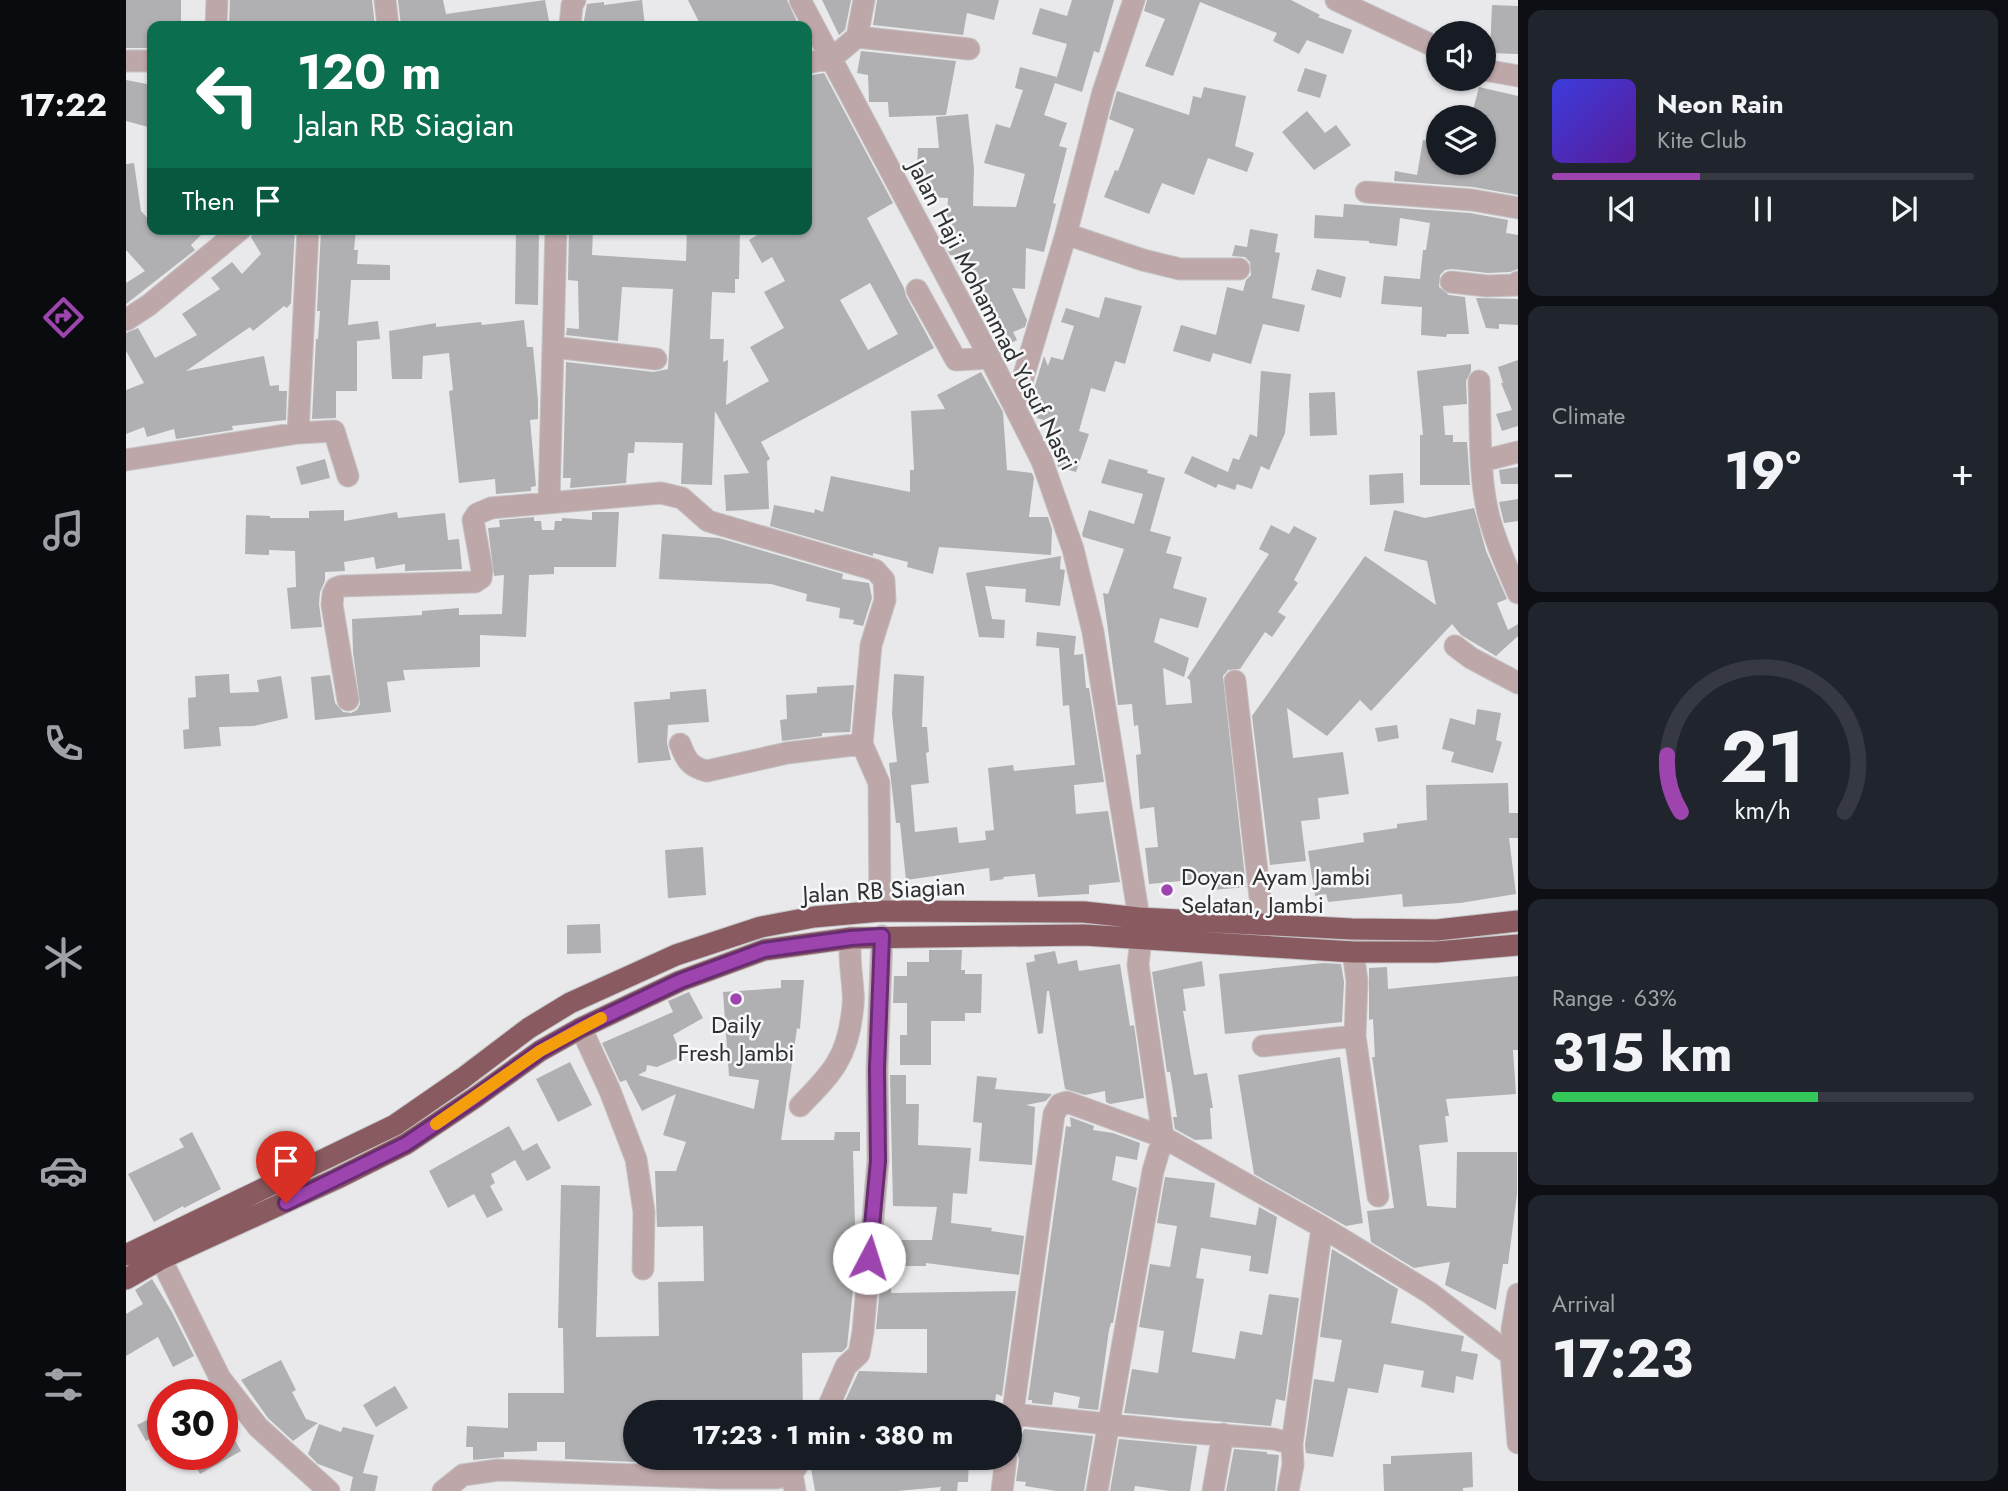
<!DOCTYPE html>
<meta charset="utf-8">
<style>
:root{--surface:#171b24;--page:#20242c;--text:#f1f3f6;--muted:#9ea1a6;--line:#363941;--accent:#9e44af}
body{margin:0;font-family:Jost,sans-serif;background:var(--page);color:var(--text);height:100vh;display:flex;flex-direction:column;font-size:26px;white-space:nowrap}
*{box-sizing:border-box;margin:0}
p{font-size:23px;color:var(--muted)}
.icon{flex:none;width:38px;height:38px;fill:none;stroke:currentColor;stroke-width:2;stroke-linecap:round;stroke-linejoin:round}
.map{position:relative;flex:1;overflow:hidden}
.sheet{display:flex;flex-direction:column;gap:10px;padding:10px;background:#0d0f14;width:490px}
.sheet>*{flex:none}
.guide{position:absolute;left:21px;top:21px;width:665px;height:214px;border-radius:14px;box-shadow:0 2px 5px #0004;background:#0b6e4f;color:#fff;overflow:hidden}
.tools{position:absolute;left:1300px;top:21px;display:grid;gap:14px}
.tools a{display:grid;place-items:center;width:70px;height:70px;border-radius:50%;background:var(--surface);box-shadow:0 2px 5px #0004;font-size:35px}
.speed{position:absolute;left:21px;top:1379px;display:flex;gap:14px;font-size:35px;font-weight:700;text-align:center}
.speed>*{display:grid;place-content:center;width:91px;height:91px;border-radius:50%;background:var(--surface);box-shadow:0 2px 5px #0004;line-height:1}
.speed .limit{border:10px solid #d22;background:#fff;color:#111}
.pin{position:absolute;display:grid;place-items:center;width:60px;height:60px;color:#fff;margin:-72px -30px;border-radius:50% 50% 50% 0;rotate:-45deg;box-shadow:0 0 7px #0007}
.pin .icon{rotate:45deg}
.me{position:absolute;width:77px;margin:-38px;rotate:5deg;stroke-linejoin:round;filter:drop-shadow(0 0 5px #0008)}
.turn{display:flex;align-items:center;gap:24px;height:147px;padding:0 35px;font-size:32px}
.turn .icon{width:91px;height:91px;stroke-width:2.5}
.turn b{display:block;font-size:49px;line-height:60px}
.then{display:flex;align-items:center;height:66px;padding:0 35px;background:#0003;gap:14px;font-size:26px}
.big{font-size:52px;font-weight:700;line-height:1.1}
.sheet .tile{flex:1;display:flex;flex-direction:column;justify-content:center;gap:10px;min-width:0;padding:0 24px;border-radius:14px;background:var(--page)}
.sheet .dial{align-items:center;gap:0}
.dial svg{height:182px;overflow:visible;fill:none;stroke:var(--line);stroke-width:7;stroke-linecap:round;text-anchor:middle}
.dial text{fill:var(--text);stroke:none}
.song{display:flex;align-items:center;gap:21px}
.cover{width:84px;height:84px;border-radius:10px;background:linear-gradient(135deg,hsl(240 70% 55%),hsl(270 70% 35%))}
.played{height:7px;border-radius:4px;background:linear-gradient(90deg,var(--accent) 35%,var(--line) 35%)}
.keys{display:flex;justify-content:space-around;direction:ltr}
.heat{display:flex;justify-content:space-between;align-items:center;font-size:38px;direction:ltr}
.charge{height:10px;border-radius:5px;background:linear-gradient(90deg,#34c759 63%,var(--line) 0)}
.trip{position:absolute;left:497px;top:1400px;width:399px;height:70px;border-radius:35px;background:var(--surface);box-shadow:0 2px 5px #0004;font-weight:700;line-height:70px;text-align:center}
main{display:flex;flex:1;min-height:0}
.tabs{display:flex;flex-direction:column;width:126px;justify-content:space-around;align-items:center;background:#090b0e;color:var(--muted)}
.tabs .icon{width:49px;height:49px}
.tabs .on{color:var(--accent)}
.tabs b{font-size:32px;color:var(--text)}
.map>svg:first-child{display:block}
</style>
<main>
<nav class="tabs">
<b>17:22</b>
<svg class="icon on" aria-label="directions" viewBox="0 0 24 24"><path d="M12 3l9 9-9 9-9-9zM9 14v-3h6M13 9l2 2-2 2"/></svg>
<svg class="icon" aria-label="music" viewBox="0 0 24 24"><path d="M9 18V5l10-2v13"/><circle cx="6" cy="18" r="3"/><circle cx="16" cy="16" r="3"/></svg>
<svg class="icon" aria-label="phone" viewBox="0 0 24 24"><path d="M5 4h4l2 5-3 2q2 4 5 5l2-3 5 2v4C11 20 4 13 5 4z"/></svg>
<svg class="icon" aria-label="climate" viewBox="0 0 24 24"><path d="M12 3v18M4 7l16 10M4 17L20 7"/></svg>
<svg class="icon" aria-label="car" viewBox="0 0 24 24"><path d="M5 17H2v-5l4-1 3-4h7l3 4 3 1v5h-3M9 17h6M6 11h13"/><circle cx="7" cy="17" r="2"/><circle cx="17" cy="17" r="2"/></svg>
<svg class="icon" aria-label="filters" viewBox="0 0 24 24"><path d="M4 7h16M4 17h16"/><circle cx="9" cy="7" r="2"/><circle cx="15" cy="17" r="2"/></svg>
</nav>
<div class="map">
<svg width="1392" height="1491" viewBox="0 0 1392 1491">
<rect width="100%" height="100%" fill="#e9e9eb"/>
<path fill="#b0afb1" fill-rule="evenodd" d="M0,0H55V26H26V48H0Z
M104,0H246L249,26H103Z
M272,0H317L320,14L419,0L424,26H275Z
M516,0L519,26H457L461,4L478,2V5Z
M562,0H661L673,26H575Z
M696,0H725L719,30L713,35Z
M751,0H873L868,20L841,13L837,35L747,25Z
M946,0H988L973,53L968,51L956,92L929,83L941,44L906,34L914,8L941,16Z
M1021,0H1165L1194,15L1192,17L1226,30L1217,54L1181,40L1173,54L1147,41L1151,33L1074,2L1047,76L1019,66L1039,19L1018,11Z
M1366,5L1392,6V54L1364,53Z
M735,51L830,61L820,115L763,117L762,102H743L742,75L731,73Z
M894,67L931,77L918,115L941,123L933,146L941,148L927,203L930,204L918,252L900,248L899,289L886,288L901,320L899,327L887,332L891,340L874,348L846,285V267H831V256L824,255L818,243V236H820L822,198L801,197V188H794L795,168H791L792,148H813L810,117L842,114L848,168L847,206L890,207L899,174L858,163L870,124L884,128L897,90L889,88Z
M1179,68L1201,75L1194,98L1171,91Z
M698,73L767,203L741,218L778,288L780,296L808,348L635,442L644,459L641,461L643,509L600,511L598,475L623,473L589,411L586,485L555,484L557,443L509,442L508,453H502L500,483L444,488L445,478H437L440,362L528,372L542,369L547,289L496,287L492,341L440,335L441,328L453,329L452,281L442,280L443,229H467L466,255L560,261L561,229H614L613,279H609V293L586,292L584,339H598L597,362L602,360L600,405L643,381L624,347L658,328L638,292L659,281L646,257L636,263L623,240L642,229H681V76ZM744,283L772,334L742,350L714,300Z
M0,80L26,85V128L0,121Z
M1078,87L1120,96L1109,146L1128,153L1121,172L1082,158L1068,195L1036,183L1023,214L978,197L989,170L992,171L1008,129L983,119L991,91L1063,115L1067,96L1075,98Z
M1353,87L1392,96V195L1347,187L1268,181L1269,171L1291,175L1297,140L1312,143V163H1358V130L1361,118L1346,114Z
M1181,111L1199,133L1210,125L1225,145L1188,170L1156,132Z
M8,163L15,211L26,223V229H81L65,245L69,250L0,304V283L19,271L0,250V164Z
M1218,204L1344,213L1382,220L1380,233L1392,235V269L1384,272L1362,273L1326,269L1319,270L1314,275L1313,287L1323,295L1339,297L1343,334H1321L1320,337L1295,335L1296,307L1255,304L1258,276L1294,279L1297,250H1300L1304,223L1274,218L1271,246L1243,243V241L1188,238L1189,215L1217,217Z
M130,229H169L165,303L161,308L158,306L127,331L124,327L60,371L138,356L144,386L153,385V391H161L160,420L106,426L107,430L50,439L48,429L21,437L18,427L0,434V390L18,383L0,351V333L12,328L29,358L71,335L56,314L94,289L85,278L106,262L116,274L135,254L125,237Z
M195,229H230L228,250H232L231,264L264,265V280H225L222,325L252,321L254,339L231,341V391H210V418L186,419L190,339H192L194,311H191Z
M390,229H413L412,305L389,304Z
M1124,229L1152,234L1149,252L1154,253L1146,298L1179,305L1173,332L1137,324L1125,364L1087,353L1084,362L1047,351L1055,325L1090,335L1101,287L1117,291L1120,280L1125,275L1124,262L1119,257L1106,256L1109,245L1121,247Z
M1191,269L1220,277L1215,298L1185,290Z
M979,297L1016,306L999,364L989,361L979,392L965,388L953,431L963,434L950,472L932,467L929,459L931,452L925,450L923,446L925,438L919,437L924,422L911,418L915,405L904,402L918,356L922,366L925,357L937,360L948,326L935,322L940,308L973,318Z
M1350,298L1392,299V325L1373,324V329L1360,328Z
M398,320L401,347H407L412,400V419L404,420L410,486L405,487V491L370,494L369,479L333,483L323,391L327,390L323,353L297,356L296,379H266L263,331L310,323V327L355,322L356,325Z
M1392,360V426L1376,431L1370,414L1386,410L1375,383H1377L1372,367Z
M1345,364V371L1340,381L1341,404L1317,406L1319,435H1327V442H1341L1344,485H1294V435H1297L1291,371Z
M1135,371L1165,374L1159,433L1143,470L1135,466L1126,489L1111,484L1109,490L1092,484L1090,488L1058,473L1066,456L1102,472L1107,458L1113,460L1124,434L1131,437Z
M855,372L877,412L881,470L906,473L908,478L903,517H922L926,529L925,555L813,547L807,574L781,567L782,562L747,553V556L644,526L648,505L688,513L689,509L697,512L705,476L784,492V470H788L785,411L819,409L811,395Z
M1209,392L1211,435L1184,436L1183,393Z
M199,459L204,478L175,485L170,467Z
M983,459L1022,470L1021,473L1039,478L1024,531L1045,537L1040,553L1056,557L1047,588L1081,598L1072,628L1034,618L1028,642L1063,658L1058,677L1037,668L1040,705L1066,703L1064,680L1061,678L1143,554L1133,549L1145,525L1163,534L1168,526L1191,538L1168,580L1172,583L1152,612L1160,617L1146,637L1139,632L1114,669L1102,670L1097,676L1120,887L1087,890L1086,878L1023,884L1019,848L1032,847L1028,807L1014,809L1010,755L1015,754L1012,725L1008,726L1006,704L992,705L977,593L982,594L998,549L957,537L956,534L963,510L1008,524L1017,494L975,483Z
M1392,467V484H1375L1373,470Z
M1277,473L1278,503L1244,505L1243,475Z
M1392,499V521L1378,523L1373,502Z
M1348,508L1360,551L1381,599L1371,603L1382,630L1392,624V636L1370,656L1335,635L1326,624L1245,711L1234,700L1201,736L1161,708L1167,758L1217,752L1223,794L1192,798L1194,819L1175,821L1180,861L1144,865L1126,716L1239,556L1310,605L1301,561L1258,551L1268,510L1299,518Z
M218,510V521L271,512L272,518L319,513L322,540L333,539L336,569L279,571V564L250,569L248,557L218,562L219,571L199,572V581L194,592L193,604L196,627L165,629L161,588L170,587L169,551L143,550V555L119,554L120,515L144,516V518H183V511Z
M466,512H493L490,567H428V574L403,575L400,637L354,635V667L277,670L279,680L261,682L265,712L189,720L185,677L204,675L209,703L217,712L225,713L231,710L234,704L227,652L226,619L296,615V611L333,608V615L376,614L378,575L368,576L362,528L374,527L373,520L408,517V521H415L416,530H428L429,521H436V518L466,520Z
M536,534L593,538L717,574L716,579L743,583L746,598L737,626L727,624L728,620L713,618L714,608L680,601L681,594L645,584L533,579Z
M935,556L934,569L939,570L934,606L899,602L900,589L859,586L866,619L879,620L878,638L853,637L840,573Z
M911,632L950,636L948,655L957,654L960,688H963L978,782L948,785L950,814L982,811L994,882L963,885V894L912,897L909,874L877,877L878,879L864,881L863,868L780,880L774,823H770L763,763L771,762L766,714L768,674L798,676L796,727H801L803,752L800,753L803,783L785,785L789,832L831,827L833,843L860,840L859,831L868,830L862,768L887,765L888,771L949,765L943,705L937,706L933,648L910,646Z
M103,674L104,693L133,692L131,680L155,676L162,718L128,726L93,727L95,746L58,749L57,730L63,729L62,698L70,697L69,676Z
M728,685L724,732L696,733V736L656,741L654,720L661,719L660,695L691,693V687Z
M580,689L583,722L542,725L541,743L545,760L512,763L508,702L544,699V692Z
M1351,709L1375,713L1370,740L1376,742L1367,773L1325,762L1328,752L1316,749L1324,718L1349,725Z
M1271,725L1273,738L1252,742L1249,728Z
M1382,783L1383,813H1392V838H1383L1390,894L1334,903L1277,907L1276,894L1202,902L1200,894L1189,896L1182,851L1238,842L1237,833L1271,828V824L1301,820L1300,785Z
M577,847L580,895L542,898L539,850Z
M474,924L475,953L441,954V925Z
M803,950H836L835,970H839V974H856L855,1013H839V1021H805V1065H774V1035H781V1003H767L768,976H781V962H803Z
M929,951L932,964L951,960L953,971L994,964L1004,1026L1008,1025L1018,1098L984,1104L980,1102L979,1091L959,1095L939,1089L923,991H921L917,1033L912,1034L900,963L909,961L908,955Z
M1076,961L1079,986L1057,989L1060,1011H1057L1068,1075L1081,1073L1087,1108H1084L1086,1139L1069,1140L1049,1129L1047,1117H1051L1044,1072H1041L1026,972Z
M1197,963L1215,964L1218,982L1216,1022L1099,1034L1093,974Z
M1261,967L1262,989L1392,976V1050H1387L1390,1094L1320,1099L1323,1116H1319L1322,1142L1293,1145L1301,1206L1330,1208L1331,1152H1391V1194L1382,1264H1377L1370,1310L1319,1285L1324,1262L1288,1268L1245,1242L1241,1211L1268,1208L1246,1057H1249L1247,1019L1243,1020V968Z
M655,980H678L674,1029L671,1028L655,1140H708L709,1132H734V1151H727L730,1261L721,1347L716,1352L676,1353L677,1412H509V1462L439,1459V1442H411V1451L378,1452V1457L347,1460V1447H340L341,1426L382,1428V1393H438L437,1328H432L435,1185L474,1186L470,1337L533,1336L532,1282L578,1281L577,1226L531,1227L529,1171H550L560,1142L537,1135L550,1094L516,1111L500,1080L494,1082L476,1043L547,1012L542,1001L563,992L577,1018L547,1035L556,1056L531,1067L521,1065L520,1071L512,1075L628,1109L633,1080L603,1076L597,992L655,988Z
M1214,1057L1237,1223L1220,1226L1128,1174L1112,1075Z
M444,1062L466,1105L432,1122L410,1079Z
M764,1075H780V1104H793L792,1145L845,1148L841,1194L827,1193L825,1223L866,1228L865,1231L898,1236L893,1275L800,1263V1266H769L770,1240H806L811,1207L767,1206Z
M851,1076L871,1078L869,1089L926,1094L920,1101L900,1105L909,1107L906,1165L853,1161L856,1123L847,1122Z
M944,1117L968,1126L967,1130L987,1133L1014,1143L1011,1160L990,1156L986,1180L1011,1188L987,1323H985L983,1330L972,1410L952,1408L954,1397L928,1392L926,1405L906,1403V1400H902L940,1126L945,1127Z
M383,1126L397,1151L411,1143L425,1168L401,1181L389,1160L365,1174L369,1183L364,1186L377,1210L361,1218L348,1194L322,1208L303,1171Z
M66,1132L95,1189L58,1208L57,1206L28,1222L2,1174L58,1147L53,1139Z
M1039,1177L1089,1183L1084,1217L1130,1225L1133,1207L1151,1217L1142,1274L1123,1271L1125,1256L1075,1248L1070,1278L1078,1279L1066,1352L1109,1359L1114,1331L1136,1335L1143,1294L1173,1298L1159,1401L1150,1399L1145,1426L998,1413L1006,1369L1032,1373L1038,1331L1013,1327L1024,1264L1044,1267L1051,1226L1031,1223Z
M1206,1249L1272,1289L1265,1323L1338,1336L1335,1351L1352,1354L1347,1380L1330,1376L1328,1393L1295,1387L1298,1371L1258,1364L1252,1393L1222,1388L1207,1457L1180,1453L1179,1445L1188,1379L1208,1382L1216,1340L1194,1337Z
M755,1277H765V1293L890,1291L876,1396L870,1394L868,1412L822,1409V1412H794L795,1400H750V1411H719V1401L733,1371L801,1373V1329H750Z
M26,1279L46,1312L68,1356L47,1367L32,1337L0,1356V1314L17,1304L9,1290Z
M155,1360L170,1390L166,1392L180,1419L192,1423L167,1441L142,1418L115,1380Z
M269,1386L282,1408L250,1427L237,1405Z
M31,1415L37,1426V1432L20,1441L11,1425Z
M96,1417L115,1451L74,1474L63,1454H96Z
M193,1424L215,1432L217,1427L248,1435L237,1473L252,1476L249,1491H224L227,1477L192,1464L182,1454Z
M898,1429L967,1436L958,1491H930L899,1486L900,1482L890,1481L893,1459L890,1450Z
M993,1439L1071,1446L1064,1491H1044L1009,1486L1008,1491H984Z
M1108,1449L1141,1452V1454L1153,1455L1149,1491H1100Z
M1346,1452L1347,1487L1337,1488V1491H1258L1257,1464H1265V1456Z
M711,1458H747L746,1463L797,1458L843,1459L842,1482H832L831,1491H814L815,1487L771,1491H689L685,1468L688,1463L711,1460Z"/>
<g fill="none" stroke-linecap="round" stroke-linejoin="round">
<defs>
<path id="minor" d="M259,0L262,26
M674,0L864,358L916,461L947,549L967,632L1013,918
M1210,0L1312,48
M90,26L91,0
M444,26L446,5L449,0
M731,37L843,49
M0,61H26
M681,63L706,58L731,37L738,0
M1358,70L1392,76
M1240,192L1346,200L1392,208
M940,234L1017,260L1054,269H1113
M1325,282L1361,286L1390,285L1392,282
M791,290L830,360L864,358
M0,320L23,305L115,229
M427,347L530,359
M1353,381C1355,426 1352,474 1363,517C1370,543 1381,568 1392,593
M889,405L940,234L977,92L1008,0
M172,433L182,229
M0,460L172,433L208,431L222,476
M1356,461L1392,452
M423,502L430,229
M1329,646L1345,658L1392,683
M1109,681L1137,923
M222,700L206,605L207,594L210,588L216,586L349,582L355,578L356,570L347,520L351,514L365,508L535,493L556,498L582,521L749,570L758,580L759,600L745,645L736,744L753,783L754,911
M554,744C560,760 564,767 581,771L661,753L736,744
M1227,952L1231,981L1229,1036L1252,1196
M455,1028L484,1091L510,1159L518,1212L517,1269
M1137,1046L1229,1036
M674,1106C704,1075 721,1059 726,1014C727,1007 728,999 727,992C726,973 722,957 725,938
M35,1259L94,1378L132,1427L203,1491
M1392,1294L1386,1329L1387,1345L1385,1355L1392,1443
M700,1412L720,1366L733,1354L737,1332L752,1161L751,1069L756,936
M886,1414L1056,1432L1148,1439L1166,1444L1167,1465L1162,1491
M884,1433L928,1114L934,1104L941,1102L1037,1137L1196,1227L1304,1293L1385,1355
M1166,1444L1196,1227
M317,1491L337,1475L372,1470L593,1478H650L666,1474
M669,1491L666,1474L676,1458
M876,1491L880,1458
M971,1491L1027,1171L1037,1137L1012,965L1015,938
M1087,1491L1097,1434"/>
<path id="highway" d="M0,1255L269,1125L337,1078L403,1028L444,1003L550,955L635,927L688,917L754,911L958,912L1013,918L1226,929L1311,930L1392,921
M0,1279L35,1259L210,1179L280,1144L350,1097L414,1051L455,1028L554,981L638,950L725,938L958,935L1227,952H1310L1392,945"/>
</defs>
<use href="#minor" stroke="#c4c4c6" stroke-width="23"/>
<use href="#highway" stroke="#c4c4c6" stroke-width="23"/>
<use href="#minor" stroke="#bea7a9" stroke-width="21"/>
<use href="#highway" stroke="#895a5f" stroke-width="21"/>
</g>
<g fill="none" stroke-linecap="round" stroke-linejoin="round">
<defs>
<path id="route" d="M160,1203L280,1144L350,1097L414,1051L455,1028L554,981L638,950L725,938L756,936L751,1069L752,1161L743,1258"/>
</defs>
<use href="#route" stroke="#672c72" stroke-width="18"/>
<use href="#route" stroke="#9e44af" stroke-width="12"/>
<path stroke="#f59e0b" stroke-width="12" d="M310,1124L414,1051L475,1018"/>
</g>
<g fill="#9e44af" stroke="#f6f7f9" stroke-width="2.5">
<circle cx="1041" cy="890" r="7"/>
<circle cx="610" cy="999" r="7"/>
</g>
<g text-anchor="middle" dominant-baseline="central" stroke-width="5" stroke-linejoin="round" paint-order="stroke">
<g font-size="24" fill="#303031" stroke="#f6f7f9">
<text transform="translate(867 315) rotate(63)">Jalan Haji Mohammad Yusuf Nasri</text>
<text transform="translate(758 890) rotate(-3)">Jalan RB Siagian</text>
</g>
<g font-size="24" fill="#303031" stroke="#f6f7f9" text-anchor="start">
<text x="1055" y="876">Doyan Ayam Jambi<tspan x="1055" dy="28">Selatan, Jambi</tspan></text>
<text x="610" y="1024" text-anchor="middle">Daily<tspan x="610" dy="28">Fresh Jambi</tspan></text>
</g>
</g>
</svg>
<div class="tools">
<a><svg class="icon" aria-label="sound" viewBox="0 0 24 24"><path d="M4 9h4l5-4v14l-5-4H4zM17 9q2 3 0 6"/></svg></a>
<a><svg class="icon" aria-label="layers" viewBox="0 0 24 24"><path d="M12 4l9 5-9 5-9-5zM3 14l9 5 9-5"/></svg></a>
</div>
<div class="speed"><div class="limit">30</div></div>
<div class="pin" style="left:160px;top:1203px;background:#d93025"><svg class="icon" aria-label="arrive" viewBox="0 0 24 24"><path d="M6 21V4h12l-3 4 3 4H6"/></svg></div>
<svg class="me" style="left:743px;top:1258px" viewBox="-20 -20 40 40"><circle r="19" fill="#fff"/><path d="M0-13L10 11 0 6-10 11z" fill="#9e44af"/></svg>
<div class="trip">17:23 · 1 min · 380 m</div>
<div class="guide">
<div class="turn"><svg class="icon" aria-label="left" viewBox="0 0 24 24"><path d="M17 20v-9H6M10 6l-5 5 5 5"/></svg><div><b>120 m</b>Jalan RB Siagian</div></div>
<div class="then">Then<svg class="icon" aria-label="arrive" viewBox="0 0 24 24"><path d="M6 21V4h12l-3 4 3 4H6"/></svg></div>
</div>
</div>
<section class="sheet">
<div class="tile">
<div class="song"><i class="cover"></i><div><b>Neon Rain</b><p>Kite Club</p></div></div>
<div class="played"></div>
<div class="keys"><svg class="icon" aria-label="previous" viewBox="0 0 24 24"><path d="M18 5L8 12l10 7zM5 5v14"/></svg><svg class="icon" aria-label="pause" viewBox="0 0 24 24"><path d="M8 5v14M16 5v14"/></svg><svg class="icon" aria-label="next" viewBox="0 0 24 24"><path d="M6 5l10 7-10 7zM19 5v14"/></svg></div>
</div>
<div class="tile"><p>Climate</p>
<div class="heat"><a>−</a><b class="big">19°</b><a>+</a></div>
</div>
<div class="tile dial"><svg viewBox="0 0 100 80">
<path d="M14 69A42 42 0 1 1 86 69"/>
<path d="M14 69A42 42 0 0 1 8 44" stroke="#9e44af"/>
<text x="50" y="56" font-size="32" font-weight="700">21</text>
<text x="50" y="72" font-size="11">km/h</text>
</svg></div>
<div class="tile"><p>Range · 63%</p><b class="big">315 km</b><div class="charge"></div></div>
<div class="tile"><p>Arrival</p><b class="big">17:23</b></div>
</section>
</main>
